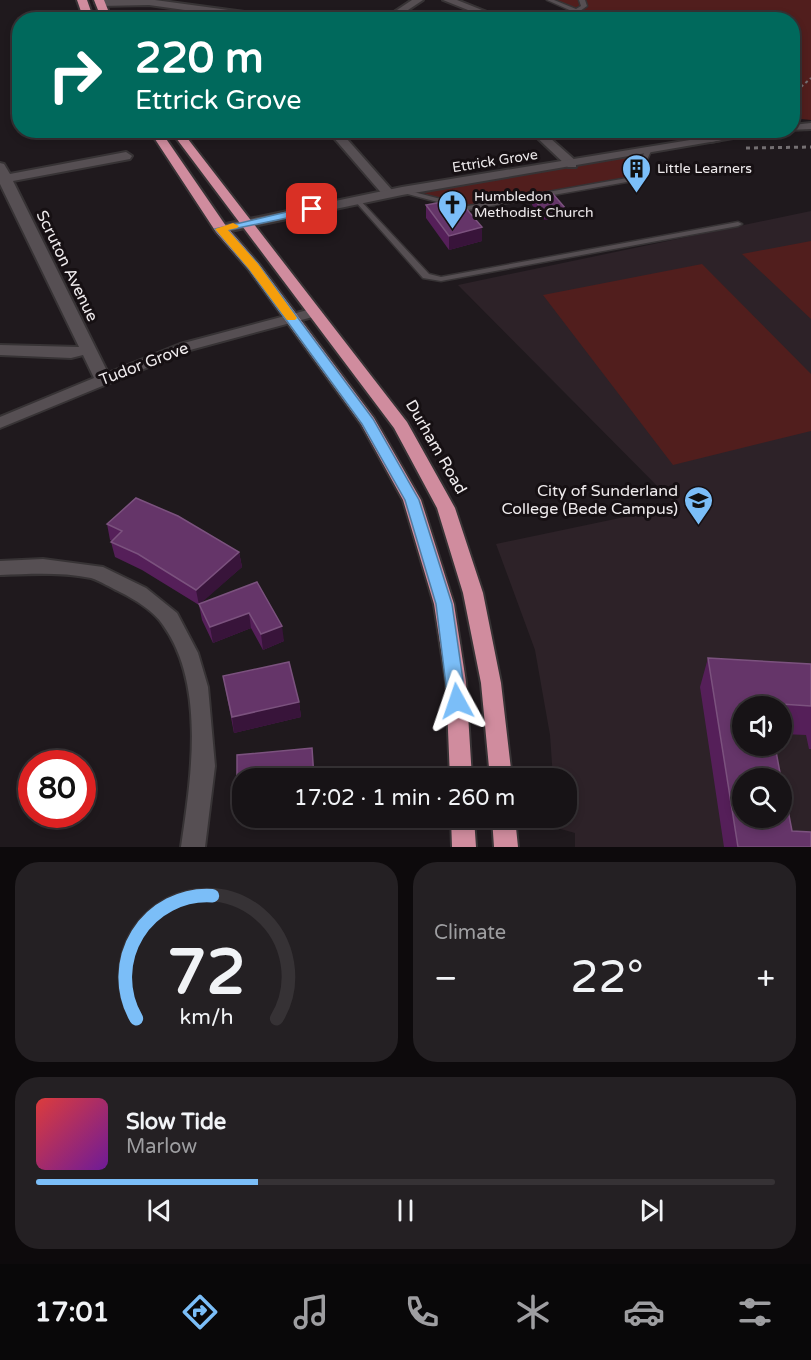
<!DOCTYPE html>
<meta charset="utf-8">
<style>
:root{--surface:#171316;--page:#242023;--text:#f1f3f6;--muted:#9e9ea1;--line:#363235;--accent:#7bbef8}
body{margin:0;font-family:"Varela Round",sans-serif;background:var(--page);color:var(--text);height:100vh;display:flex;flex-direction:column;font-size:22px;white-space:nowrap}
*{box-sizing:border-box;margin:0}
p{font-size:20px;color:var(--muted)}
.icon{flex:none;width:33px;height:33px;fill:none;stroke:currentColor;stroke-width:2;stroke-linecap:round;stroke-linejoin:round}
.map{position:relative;height:847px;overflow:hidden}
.panel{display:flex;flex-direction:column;gap:15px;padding:15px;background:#0d0a0c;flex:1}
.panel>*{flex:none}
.top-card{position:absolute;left:12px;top:12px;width:788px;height:126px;border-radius:24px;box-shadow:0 3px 9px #0003,0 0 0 2px var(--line);background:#00695c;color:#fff;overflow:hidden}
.tools{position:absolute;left:732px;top:696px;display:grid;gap:12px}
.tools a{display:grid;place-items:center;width:60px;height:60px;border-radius:50%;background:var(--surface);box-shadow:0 3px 9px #0003,0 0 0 2px var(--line);font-size:30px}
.speed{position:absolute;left:18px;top:750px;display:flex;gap:12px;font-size:30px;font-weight:700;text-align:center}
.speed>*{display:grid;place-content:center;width:78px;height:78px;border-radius:50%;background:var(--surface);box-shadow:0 3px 9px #0003,0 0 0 2px var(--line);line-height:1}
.speed .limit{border:9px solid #d22;background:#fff;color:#111}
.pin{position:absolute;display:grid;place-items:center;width:51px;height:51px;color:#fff;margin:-26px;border-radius:12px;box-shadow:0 3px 9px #0006}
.me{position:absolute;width:66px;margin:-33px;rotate:355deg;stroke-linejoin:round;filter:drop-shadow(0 0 4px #0008)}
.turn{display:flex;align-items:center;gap:21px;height:126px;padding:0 24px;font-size:27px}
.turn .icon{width:78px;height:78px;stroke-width:2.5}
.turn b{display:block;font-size:42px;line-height:51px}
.big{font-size:45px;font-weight:600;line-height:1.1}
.panel .tile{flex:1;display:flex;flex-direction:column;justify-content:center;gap:9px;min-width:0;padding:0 21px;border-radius:24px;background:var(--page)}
.panel .dial{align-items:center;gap:0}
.dial svg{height:156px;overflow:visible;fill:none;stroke:var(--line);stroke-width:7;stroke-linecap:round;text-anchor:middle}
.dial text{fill:var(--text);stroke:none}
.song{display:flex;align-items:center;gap:18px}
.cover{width:72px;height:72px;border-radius:9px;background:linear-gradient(135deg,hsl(0 70% 55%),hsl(280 70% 35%))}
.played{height:6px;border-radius:3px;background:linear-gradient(90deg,var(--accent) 30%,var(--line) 30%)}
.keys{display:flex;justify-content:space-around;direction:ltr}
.heat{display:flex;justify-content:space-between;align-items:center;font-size:33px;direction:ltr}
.panel .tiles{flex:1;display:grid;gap:15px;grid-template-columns:1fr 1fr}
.tile:last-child{grid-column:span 2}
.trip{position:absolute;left:232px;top:768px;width:345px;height:60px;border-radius:24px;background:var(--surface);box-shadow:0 3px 9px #0003,0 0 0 2px var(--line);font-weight:600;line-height:60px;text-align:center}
.dock{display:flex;height:96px;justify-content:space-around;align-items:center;background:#090809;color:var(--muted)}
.dock .icon{width:42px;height:42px}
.dock .selected{color:var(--accent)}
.dock b{font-size:27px;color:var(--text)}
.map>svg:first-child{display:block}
</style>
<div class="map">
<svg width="811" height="847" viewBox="0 0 811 847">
<rect width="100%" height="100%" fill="#1f191d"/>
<path fill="#2d2228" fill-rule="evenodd" d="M811,211V847H575V833L557,828L556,818H567V778H553L550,735L535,650L496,544L677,506L458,285ZM742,706H782V746H742ZM742,778H782V818H742Z"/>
<path fill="#511e1d" d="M551,0H811V120L792,118V20L602,19Z
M648,151L636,179L468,208L402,191Z
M811,241V319L742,254Z
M702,264L811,374V431L673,465L543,295Z"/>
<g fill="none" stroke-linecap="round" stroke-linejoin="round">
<defs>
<path id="service" d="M547,0H554L576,9L581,6L579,0H585L587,6L580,11L600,20H592Z
M648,149L651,151L638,180L468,210L400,192L399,191L402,189L468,206L633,177L645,151Z
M357,198L359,199L429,274L441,277L738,222L742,224L738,226L441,281L423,278L355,201L354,200Z"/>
<path id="minor" d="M155,0L281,17L285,20H256L149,5L100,6L95,3L100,0Z
M412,0H423L393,20H382Z
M443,0H457L507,20H493Z
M327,130H339L392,190V196H384Z
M529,130H541L576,161V167H568Z
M699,130H711L721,140L711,142Z
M126,152L132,156L130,159L13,181L108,373L180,344L315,308L322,312L320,315L190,350L0,428V417L94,378L83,355L71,358L0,355V345L79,347L0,184V163L4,164L10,174Z
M43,559L103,567L146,588L177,613L198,653L208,687L215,766L205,847H181C191,779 206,685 163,625C154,611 134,599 120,592C111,588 101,581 91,578C61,572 30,574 0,575V561Z"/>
<path id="tertiary" d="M811,123V129L788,130H792V125Z
M751,130H780L402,195L221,233L214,229L221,225L402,187Z"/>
<path id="trunk" d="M77,0H87L94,20H84Z
M94,0H104L112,20H102Z
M149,130H160L226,226L259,264L374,418L421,500L454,604L466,682L472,778H450L446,682L434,604L403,500L361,424L249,270L216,232Z
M170,130H181L407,422L455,508L483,593L501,683L512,778H490L481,683L463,593L437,508L394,428Z
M451,818H474L476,847H452Z
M492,818H515L518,847H494Z"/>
</defs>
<use href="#service" stroke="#373335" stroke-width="3"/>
<use href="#minor" stroke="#373335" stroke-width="4"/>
<use href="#tertiary" stroke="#373335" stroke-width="4"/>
<use href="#trunk" stroke="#373335" stroke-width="4"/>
<path stroke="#757073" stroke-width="2" stroke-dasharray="3 3" stroke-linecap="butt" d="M792,95L811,78"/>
<path stroke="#757073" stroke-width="3" stroke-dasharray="4 4" stroke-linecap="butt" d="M746,148L811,147"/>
<use href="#service" fill="#564f53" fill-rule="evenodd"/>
<use href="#minor" fill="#564f53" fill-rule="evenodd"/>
<use href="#tertiary" fill="#564f53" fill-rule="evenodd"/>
<use href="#trunk" fill="#d08c9e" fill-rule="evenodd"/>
</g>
<path fill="#551f59" d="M533,199L566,215L545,220L532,205Z
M426,205L482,227V241L449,250L426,218Z
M107,524L239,552L242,567L199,604L257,582L284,641L263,650L251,628L213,643L202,620L199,605L142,570L115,557L111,542L112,541L110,540Z
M708,658L811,664V749H809L806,735L782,734V706H742L792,831L811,847H724L700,687Z
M223,676L299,702L301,717L234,733Z
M243,778V808H239L237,793Z
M288,818H316L317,827L290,829Z"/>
<path fill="#38143a" d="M566,209V215L545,220L546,213Z
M482,227V241L449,250V236Z
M239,552L242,567L199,605L196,590Z
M249,613L251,628L213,643L210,627Z
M282,626L284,641L263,650L261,634Z
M299,702L301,717L234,733L232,717Z"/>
<path fill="#653569" stroke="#7b527e" stroke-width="1.5" d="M553,194L566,209L546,213L533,199Z
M458,199L482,227L449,236L426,205Z
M136,498L178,516L239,552L196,590L138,554L111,542L122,531L107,524Z
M257,582L282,626L261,634L249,613L210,627L199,604Z
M708,658L811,664V706L766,703L767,706H742V746H775L781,778H742V818H782V779L792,831L811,832V847H738Z
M289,662L299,702L232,717L223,676Z
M312,748L314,778H243V793H237V755Z"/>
<path fill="#7bbef8" stroke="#507ca1" stroke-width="1.5" d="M312,206L316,207V212L228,230L258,264L373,419L419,500L452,604L466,701L463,707L457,709L451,707L448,701L436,604L405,500L362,424L249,269L215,229Z"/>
<path fill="#f59e0b" d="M233,223L239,226L237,228L228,230L258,264L297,318L295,320H287L249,269L215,229Z"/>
<defs>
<symbol id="building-pin" viewBox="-11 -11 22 30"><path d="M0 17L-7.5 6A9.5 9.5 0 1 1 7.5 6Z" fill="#7bbef8" stroke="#161013"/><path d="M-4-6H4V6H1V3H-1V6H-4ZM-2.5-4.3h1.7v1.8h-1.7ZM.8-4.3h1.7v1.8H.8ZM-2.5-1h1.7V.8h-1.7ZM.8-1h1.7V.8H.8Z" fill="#111"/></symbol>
<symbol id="church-pin" viewBox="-11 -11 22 30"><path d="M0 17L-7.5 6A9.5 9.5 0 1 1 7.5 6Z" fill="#7bbef8" stroke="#161013"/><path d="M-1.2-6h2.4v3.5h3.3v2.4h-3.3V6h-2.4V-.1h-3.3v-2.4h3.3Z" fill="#111"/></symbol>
<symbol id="university-pin" viewBox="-11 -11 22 30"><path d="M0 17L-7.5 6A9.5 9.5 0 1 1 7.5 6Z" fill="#7bbef8" stroke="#161013"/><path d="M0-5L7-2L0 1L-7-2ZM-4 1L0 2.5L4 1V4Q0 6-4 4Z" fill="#111"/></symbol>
</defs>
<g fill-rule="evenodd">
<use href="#building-pin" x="620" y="152" width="33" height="45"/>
<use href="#church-pin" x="436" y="188" width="33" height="45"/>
<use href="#university-pin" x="682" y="484" width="33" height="45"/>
</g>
<g text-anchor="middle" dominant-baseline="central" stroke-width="6" stroke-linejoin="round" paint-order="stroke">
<g font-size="14" fill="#efebed" stroke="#161013">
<text transform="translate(495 161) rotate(-9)">Ettrick Grove</text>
</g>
<g font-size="14" fill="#efebed" stroke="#161013" text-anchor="start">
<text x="657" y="168">Little Learners</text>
<text x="474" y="196">Humbledon<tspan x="474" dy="16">Methodist Church</tspan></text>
</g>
<g font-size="16" fill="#efebed" stroke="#161013">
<text transform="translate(67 266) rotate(64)">Scruton Avenue</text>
<text transform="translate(144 364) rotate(-21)">Tudor Grove</text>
<text transform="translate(436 447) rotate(60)">Durham Road</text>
</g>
<g font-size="16" fill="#efebed" stroke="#161013" text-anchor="end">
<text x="678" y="491">City of Sunderland<tspan x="678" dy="18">College (Bede Campus)</tspan></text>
</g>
</g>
</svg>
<div class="tools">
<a><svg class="icon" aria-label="sound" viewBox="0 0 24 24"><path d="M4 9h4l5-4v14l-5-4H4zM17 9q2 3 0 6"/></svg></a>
<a><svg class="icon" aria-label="search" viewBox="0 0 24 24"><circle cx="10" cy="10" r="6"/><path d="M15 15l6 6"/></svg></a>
</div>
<div class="speed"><div class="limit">80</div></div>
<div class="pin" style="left:312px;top:209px;background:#d93025"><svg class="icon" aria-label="arrive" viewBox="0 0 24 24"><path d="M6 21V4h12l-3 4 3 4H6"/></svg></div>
<svg class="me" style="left:457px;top:701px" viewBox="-20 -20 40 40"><path d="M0-17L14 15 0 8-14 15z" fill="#7bbef8" stroke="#fff" stroke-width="4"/></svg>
<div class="trip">17:02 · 1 min · 260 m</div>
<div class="top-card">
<div class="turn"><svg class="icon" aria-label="right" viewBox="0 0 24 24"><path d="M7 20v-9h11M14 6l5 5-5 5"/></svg><div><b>220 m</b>Ettrick Grove</div></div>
</div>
</div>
<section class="panel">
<div class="tiles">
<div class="tile dial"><svg viewBox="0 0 100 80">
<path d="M14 69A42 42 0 1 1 86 69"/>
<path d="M14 69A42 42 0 0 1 53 6" stroke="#7bbef8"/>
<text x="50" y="56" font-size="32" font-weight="700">72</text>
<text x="50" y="72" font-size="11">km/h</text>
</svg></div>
<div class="tile"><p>Climate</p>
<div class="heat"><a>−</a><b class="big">22°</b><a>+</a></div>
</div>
<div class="tile">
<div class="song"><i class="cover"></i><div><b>Slow Tide</b><p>Marlow</p></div></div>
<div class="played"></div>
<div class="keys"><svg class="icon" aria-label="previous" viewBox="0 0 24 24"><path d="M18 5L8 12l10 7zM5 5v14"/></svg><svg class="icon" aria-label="pause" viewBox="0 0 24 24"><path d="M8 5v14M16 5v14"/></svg><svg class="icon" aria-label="next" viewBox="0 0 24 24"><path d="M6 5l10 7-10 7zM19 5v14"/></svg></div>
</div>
</div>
</section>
<nav class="dock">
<b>17:01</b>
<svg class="icon selected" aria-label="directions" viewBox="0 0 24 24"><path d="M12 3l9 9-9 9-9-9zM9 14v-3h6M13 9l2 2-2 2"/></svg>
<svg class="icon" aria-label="music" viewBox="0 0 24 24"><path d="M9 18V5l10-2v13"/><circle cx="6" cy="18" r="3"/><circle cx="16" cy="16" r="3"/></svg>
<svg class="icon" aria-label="phone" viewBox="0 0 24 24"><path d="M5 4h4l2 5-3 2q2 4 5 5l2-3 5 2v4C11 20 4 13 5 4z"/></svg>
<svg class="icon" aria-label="climate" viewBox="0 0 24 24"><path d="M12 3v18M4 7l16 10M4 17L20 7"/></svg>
<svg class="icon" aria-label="car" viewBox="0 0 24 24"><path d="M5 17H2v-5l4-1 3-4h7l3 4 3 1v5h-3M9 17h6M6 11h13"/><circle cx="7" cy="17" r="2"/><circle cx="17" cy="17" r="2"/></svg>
<svg class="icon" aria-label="filters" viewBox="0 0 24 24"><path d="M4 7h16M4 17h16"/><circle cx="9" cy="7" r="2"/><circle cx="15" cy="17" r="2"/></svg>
</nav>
